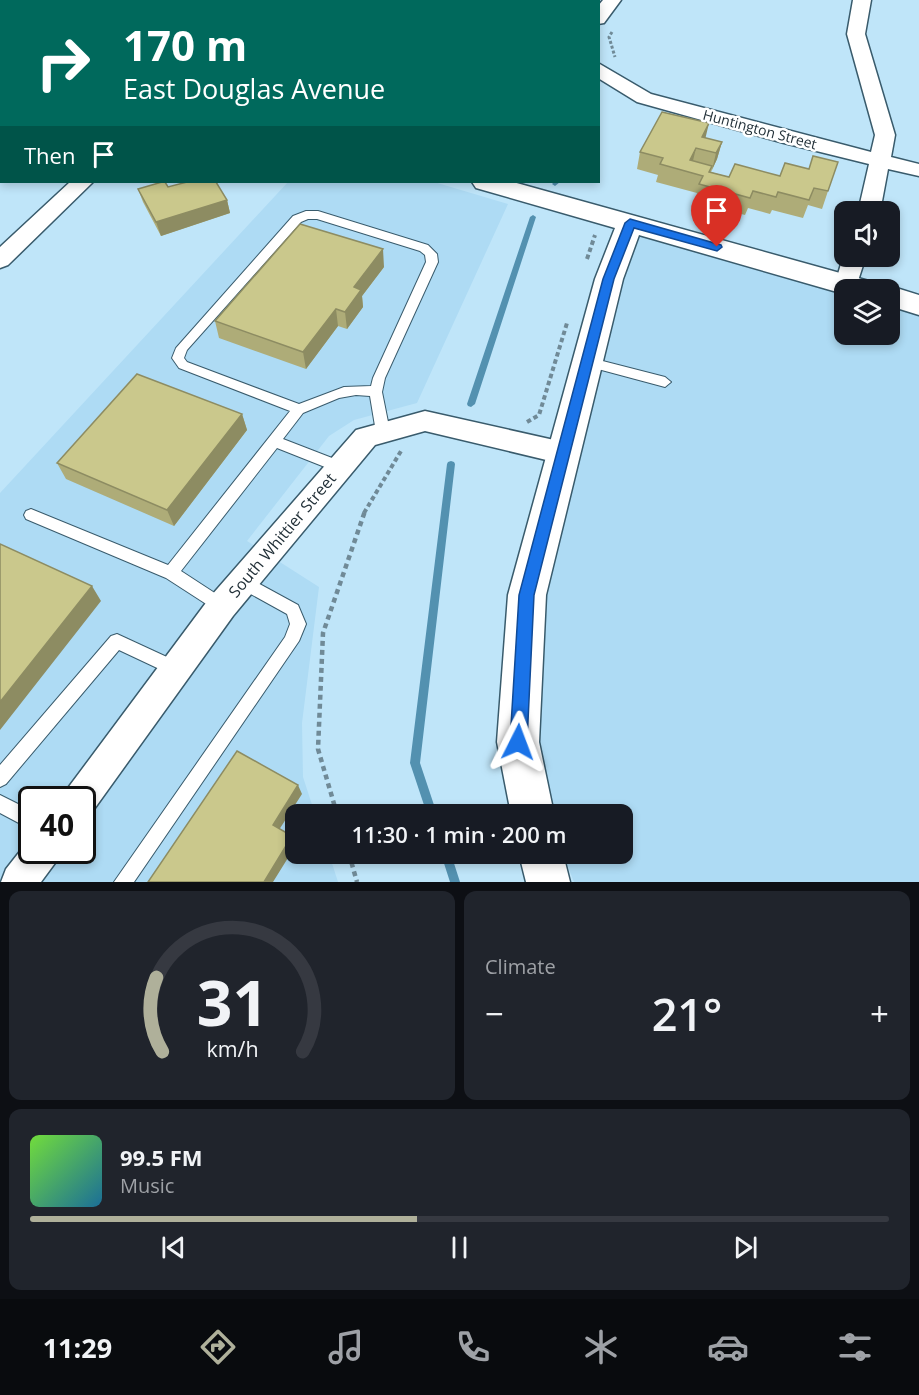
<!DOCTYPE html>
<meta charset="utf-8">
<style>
:root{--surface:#171b24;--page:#20242c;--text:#f1f3f6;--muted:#9ea1a6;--line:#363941;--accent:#afb09a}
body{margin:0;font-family:"Open Sans",sans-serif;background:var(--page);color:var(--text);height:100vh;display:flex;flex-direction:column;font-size:22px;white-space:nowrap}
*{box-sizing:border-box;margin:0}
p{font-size:20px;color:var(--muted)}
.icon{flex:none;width:33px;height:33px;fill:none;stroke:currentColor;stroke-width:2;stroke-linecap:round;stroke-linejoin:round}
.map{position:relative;height:882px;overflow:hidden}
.sheet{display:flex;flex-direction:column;gap:9px;padding:9px;background:#0d0f14;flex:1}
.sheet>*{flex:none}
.banner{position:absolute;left:0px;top:0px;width:600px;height:183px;box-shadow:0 3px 9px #0003;background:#00695c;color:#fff;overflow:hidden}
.fabs{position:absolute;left:834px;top:201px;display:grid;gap:12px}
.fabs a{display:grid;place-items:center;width:66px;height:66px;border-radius:12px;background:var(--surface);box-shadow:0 3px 9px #0003;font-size:30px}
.speed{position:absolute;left:18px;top:786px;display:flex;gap:12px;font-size:30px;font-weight:700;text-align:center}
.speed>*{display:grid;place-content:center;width:78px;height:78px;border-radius:50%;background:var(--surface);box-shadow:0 3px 9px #0003;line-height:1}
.speed .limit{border:3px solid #111;border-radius:9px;background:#fff;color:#111}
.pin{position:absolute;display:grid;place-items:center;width:51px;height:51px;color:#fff;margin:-62px -26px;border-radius:50% 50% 50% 0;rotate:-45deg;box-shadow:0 0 6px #0007}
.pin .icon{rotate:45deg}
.me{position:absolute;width:66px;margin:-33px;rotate:3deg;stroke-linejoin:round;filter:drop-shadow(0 0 4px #0008)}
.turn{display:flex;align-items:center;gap:21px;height:126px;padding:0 24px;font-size:27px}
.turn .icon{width:78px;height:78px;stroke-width:2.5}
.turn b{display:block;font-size:42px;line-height:51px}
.then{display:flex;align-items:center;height:57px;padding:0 24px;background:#0003;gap:12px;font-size:22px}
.big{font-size:45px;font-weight:600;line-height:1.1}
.sheet .tile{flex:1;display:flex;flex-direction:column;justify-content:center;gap:9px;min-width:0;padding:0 21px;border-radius:12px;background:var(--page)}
.sheet .dial{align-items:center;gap:0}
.dial svg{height:156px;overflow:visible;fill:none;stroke:var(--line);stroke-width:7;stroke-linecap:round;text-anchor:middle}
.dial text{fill:var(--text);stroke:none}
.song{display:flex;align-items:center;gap:18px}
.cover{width:72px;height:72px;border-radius:9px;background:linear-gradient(135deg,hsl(100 70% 55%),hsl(200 70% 35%))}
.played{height:6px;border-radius:3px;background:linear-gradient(90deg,var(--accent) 45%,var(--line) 45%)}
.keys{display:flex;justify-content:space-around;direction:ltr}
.heat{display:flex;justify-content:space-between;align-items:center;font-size:33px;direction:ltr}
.sheet .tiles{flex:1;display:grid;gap:9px;grid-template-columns:1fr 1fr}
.tile:last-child{grid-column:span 2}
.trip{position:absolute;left:285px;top:804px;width:348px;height:60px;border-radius:12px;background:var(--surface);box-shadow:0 3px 9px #0003;font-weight:600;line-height:60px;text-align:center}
.dock{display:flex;height:96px;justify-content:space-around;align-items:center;background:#090b0e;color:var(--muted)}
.dock .icon{width:42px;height:42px}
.dock .current{color:var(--accent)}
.dock b{font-size:27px;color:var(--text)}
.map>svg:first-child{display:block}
</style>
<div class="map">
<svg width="919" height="882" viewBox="0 0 919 882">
<rect width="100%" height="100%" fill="#bfe5f9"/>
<path fill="#aedbf4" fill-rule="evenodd" d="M288,182H434L508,204L417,403L354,420L329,436L247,541L319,587L302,723L303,777L315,814H296V854H329L338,882H0V493ZM32,800H82V850H32Z
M630,223L844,290V334H890V296L919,305V882H574L563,854H622V814H547L518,742L563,453Z"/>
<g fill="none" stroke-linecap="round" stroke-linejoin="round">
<path fill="#5391b0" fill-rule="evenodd" d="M358,0H363L364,2H359Z
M554,182H560L555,186L552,184Z
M533,215L536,217L475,404L471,407L468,406L467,404L530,217Z
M451,461L454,462L455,464L420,763L437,814H427L410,763L447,464L448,462Z
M441,854H451L460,882H450Z"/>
<defs>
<path id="lane" d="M318,211L428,245L437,254L438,262L385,378L382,392L390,432L388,436H378L376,432L370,396L356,395L339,398L303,413L283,439L345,463L347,467L345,471H335L277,448L181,571L227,601L230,606L227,611L222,613L217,611L166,578L26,519L24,515L26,511L31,509L168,565L290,411L179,368L172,358L176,348L293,216L306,211ZM308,219H317L420,251L425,255L426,262L373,378L371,386L344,387L299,404L187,362L184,358L187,350L301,222Z
M587,357L665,377L671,382L665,387L583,365L581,362L583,359Z
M243,575L298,605L306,624L299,641L134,882H114L285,637L290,624L287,614L238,587L235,582L238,577Z
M117,634L182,664L184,669L182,674L176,676L170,674L119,650L6,784L0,787V765L111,636Z
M0,795L32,811V830L0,813Z"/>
<path id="street" d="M272,0H290V2H272Z
M322,0H340L322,2Z
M603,0H621L604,23L598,24V6Z
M853,0H871L865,34L895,135L891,157L919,164V176L888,169L880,212H858L869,164L784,143L637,102L598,78V63L651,94L871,152L875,135L847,34Z
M70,182H93L8,265L0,268V247Z
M844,254V256H866L855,290H844V291L839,290L835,284Z
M425,411L563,442L573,445L577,453L573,461L563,464L425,431L375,445L233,616L92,812L82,816V800H63L68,788L211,596L356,430Z
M32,836V850H60L55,863L41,882H1L6,869Z"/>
<path id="secondary" d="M162,0H188L189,2H163Z
M0,163H2V179H0Z
M472,182H513L876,283L880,289L890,286L919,295V315L890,306V290H844V294L639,235L623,279L546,595L539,742L554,814H511L497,742L508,595L595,279L615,228L476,188Z
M519,854H563L570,882H526Z"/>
</defs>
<use href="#lane" stroke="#395b6c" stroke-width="2"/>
<use href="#street" stroke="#395b6c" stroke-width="3"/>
<use href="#secondary" stroke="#395b6c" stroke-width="3"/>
<path stroke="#708a97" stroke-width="3" stroke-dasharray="3 2" stroke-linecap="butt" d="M612,32L609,37L615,57"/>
<path stroke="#708a97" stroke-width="4" stroke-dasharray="4.5 3" stroke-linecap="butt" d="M587,259L595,235
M527,422L539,415L567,323
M364,513L401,451"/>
<path stroke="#708a97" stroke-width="4.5" stroke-dasharray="5 4" stroke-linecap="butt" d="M337,814L318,749L323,633L365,511
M349,854L357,882"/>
<use href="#lane" fill="#fff" fill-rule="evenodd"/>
<use href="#street" fill="#fff" fill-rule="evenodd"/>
<use href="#secondary" fill="#fff" fill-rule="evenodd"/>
</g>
<path fill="#aeac78" d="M705,138L722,142L717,159L711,172L729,177L735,164L828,191L822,209L808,205L803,218L772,210L770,214L748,208L745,215L695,202L697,193L656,182L658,175L637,169L640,152Z
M168,187L227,200L230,213L161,236L143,202L138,189Z
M384,267L362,296L363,307L347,329L338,326L306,369L219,338L215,321Z
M242,414L247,430L174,526L66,479L57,463Z"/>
<path fill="#8d8c62" d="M709,123L705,140L702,137Z
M722,142L717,159L712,170L716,153Z
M696,148L692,165L690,160Z
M227,200L230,213L161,236L156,222Z
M383,249L384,267L362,296L363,307L347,329L345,312L354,287Z
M336,309L338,326L306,369L303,352Z
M242,414L247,430L174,526L167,510Z
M92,586L101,601L0,730V702Z
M298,785L302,794L277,833L273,825Z
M292,836L296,845L273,882H264Z"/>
<path fill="#cac88c" stroke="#8d8c62" stroke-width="1.5" d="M662,112L709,123L702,137L722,142L716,153L696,148L690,160L712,166L709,172L729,177L735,164L780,176L785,163L809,169L813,156L838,162L828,191L814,188L809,200L778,192L776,197L753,191L750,198L699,184L703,176L660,164L663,158L640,152Z
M162,182H165L168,187L187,182H216L227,200L156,222L138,189Z
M300,224L383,249L354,287L361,290L345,312L336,309L303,352L215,321Z
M137,374L242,414L167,510L57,463Z
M0,544L92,586L0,702Z
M237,751L298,785L273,825L292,836L264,882H148Z"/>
<path fill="#1a73e8" stroke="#114b97" stroke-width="1.5" d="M630,219L721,245L722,247L717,251L634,228L614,279L534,595L527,742L524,747L518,750L512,747L510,742L519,595L603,279L625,223Z"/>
<g text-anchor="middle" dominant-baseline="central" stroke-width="5" stroke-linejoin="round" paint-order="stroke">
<g font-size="14" fill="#223038" stroke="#fff">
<text transform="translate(760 129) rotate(15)">Huntington Street</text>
</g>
<g font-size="16" fill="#223038" stroke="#fff">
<text transform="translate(282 535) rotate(-50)">South Whittier Street</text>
</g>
</g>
</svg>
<div class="fabs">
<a><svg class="icon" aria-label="sound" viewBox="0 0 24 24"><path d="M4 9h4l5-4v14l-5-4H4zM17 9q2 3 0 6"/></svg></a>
<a><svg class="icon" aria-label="layers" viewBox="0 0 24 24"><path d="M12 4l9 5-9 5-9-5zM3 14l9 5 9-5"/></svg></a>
</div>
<div class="speed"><div class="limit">40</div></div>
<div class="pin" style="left:717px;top:247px;background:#d93025"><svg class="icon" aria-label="arrive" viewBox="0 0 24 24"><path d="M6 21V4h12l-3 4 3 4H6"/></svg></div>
<svg class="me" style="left:518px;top:742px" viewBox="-20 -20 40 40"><path d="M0-17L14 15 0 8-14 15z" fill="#1a73e8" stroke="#fff" stroke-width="4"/></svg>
<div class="trip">11:30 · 1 min · 200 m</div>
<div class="banner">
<div class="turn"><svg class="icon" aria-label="right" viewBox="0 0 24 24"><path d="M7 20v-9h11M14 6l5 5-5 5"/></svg><div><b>170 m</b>East Douglas Avenue</div></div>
<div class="then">Then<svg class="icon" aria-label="arrive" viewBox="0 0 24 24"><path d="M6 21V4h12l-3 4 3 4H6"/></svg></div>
</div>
</div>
<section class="sheet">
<div class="tiles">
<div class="tile dial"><svg viewBox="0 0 100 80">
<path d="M14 69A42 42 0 1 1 86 69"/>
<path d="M14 69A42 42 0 0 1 11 31" stroke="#afb09a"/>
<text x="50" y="56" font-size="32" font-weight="700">31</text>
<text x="50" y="72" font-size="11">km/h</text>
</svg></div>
<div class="tile"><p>Climate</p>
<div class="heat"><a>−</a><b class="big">21°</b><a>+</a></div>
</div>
<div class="tile">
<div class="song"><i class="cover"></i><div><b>99.5 FM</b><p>Music</p></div></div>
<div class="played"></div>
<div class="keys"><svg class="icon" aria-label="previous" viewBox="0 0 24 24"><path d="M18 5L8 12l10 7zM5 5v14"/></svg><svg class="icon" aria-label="pause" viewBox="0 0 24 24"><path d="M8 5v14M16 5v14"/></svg><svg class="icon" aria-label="next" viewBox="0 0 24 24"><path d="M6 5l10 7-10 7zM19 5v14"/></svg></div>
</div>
</div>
</section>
<nav class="dock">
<b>11:29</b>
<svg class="icon current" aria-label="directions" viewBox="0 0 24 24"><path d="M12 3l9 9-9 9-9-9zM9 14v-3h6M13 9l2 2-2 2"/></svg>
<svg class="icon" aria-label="music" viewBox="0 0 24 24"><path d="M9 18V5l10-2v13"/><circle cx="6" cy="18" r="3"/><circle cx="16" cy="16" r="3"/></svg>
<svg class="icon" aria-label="phone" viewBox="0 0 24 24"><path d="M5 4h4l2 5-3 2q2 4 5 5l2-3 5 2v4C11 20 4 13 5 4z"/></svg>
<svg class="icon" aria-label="climate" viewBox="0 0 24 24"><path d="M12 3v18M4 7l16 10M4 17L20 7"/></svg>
<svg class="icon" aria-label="car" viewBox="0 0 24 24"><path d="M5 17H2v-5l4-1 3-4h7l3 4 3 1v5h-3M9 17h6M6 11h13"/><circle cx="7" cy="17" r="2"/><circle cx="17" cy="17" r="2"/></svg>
<svg class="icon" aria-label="filters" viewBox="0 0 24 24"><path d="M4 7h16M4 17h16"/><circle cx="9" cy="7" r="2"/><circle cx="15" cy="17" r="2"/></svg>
</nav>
